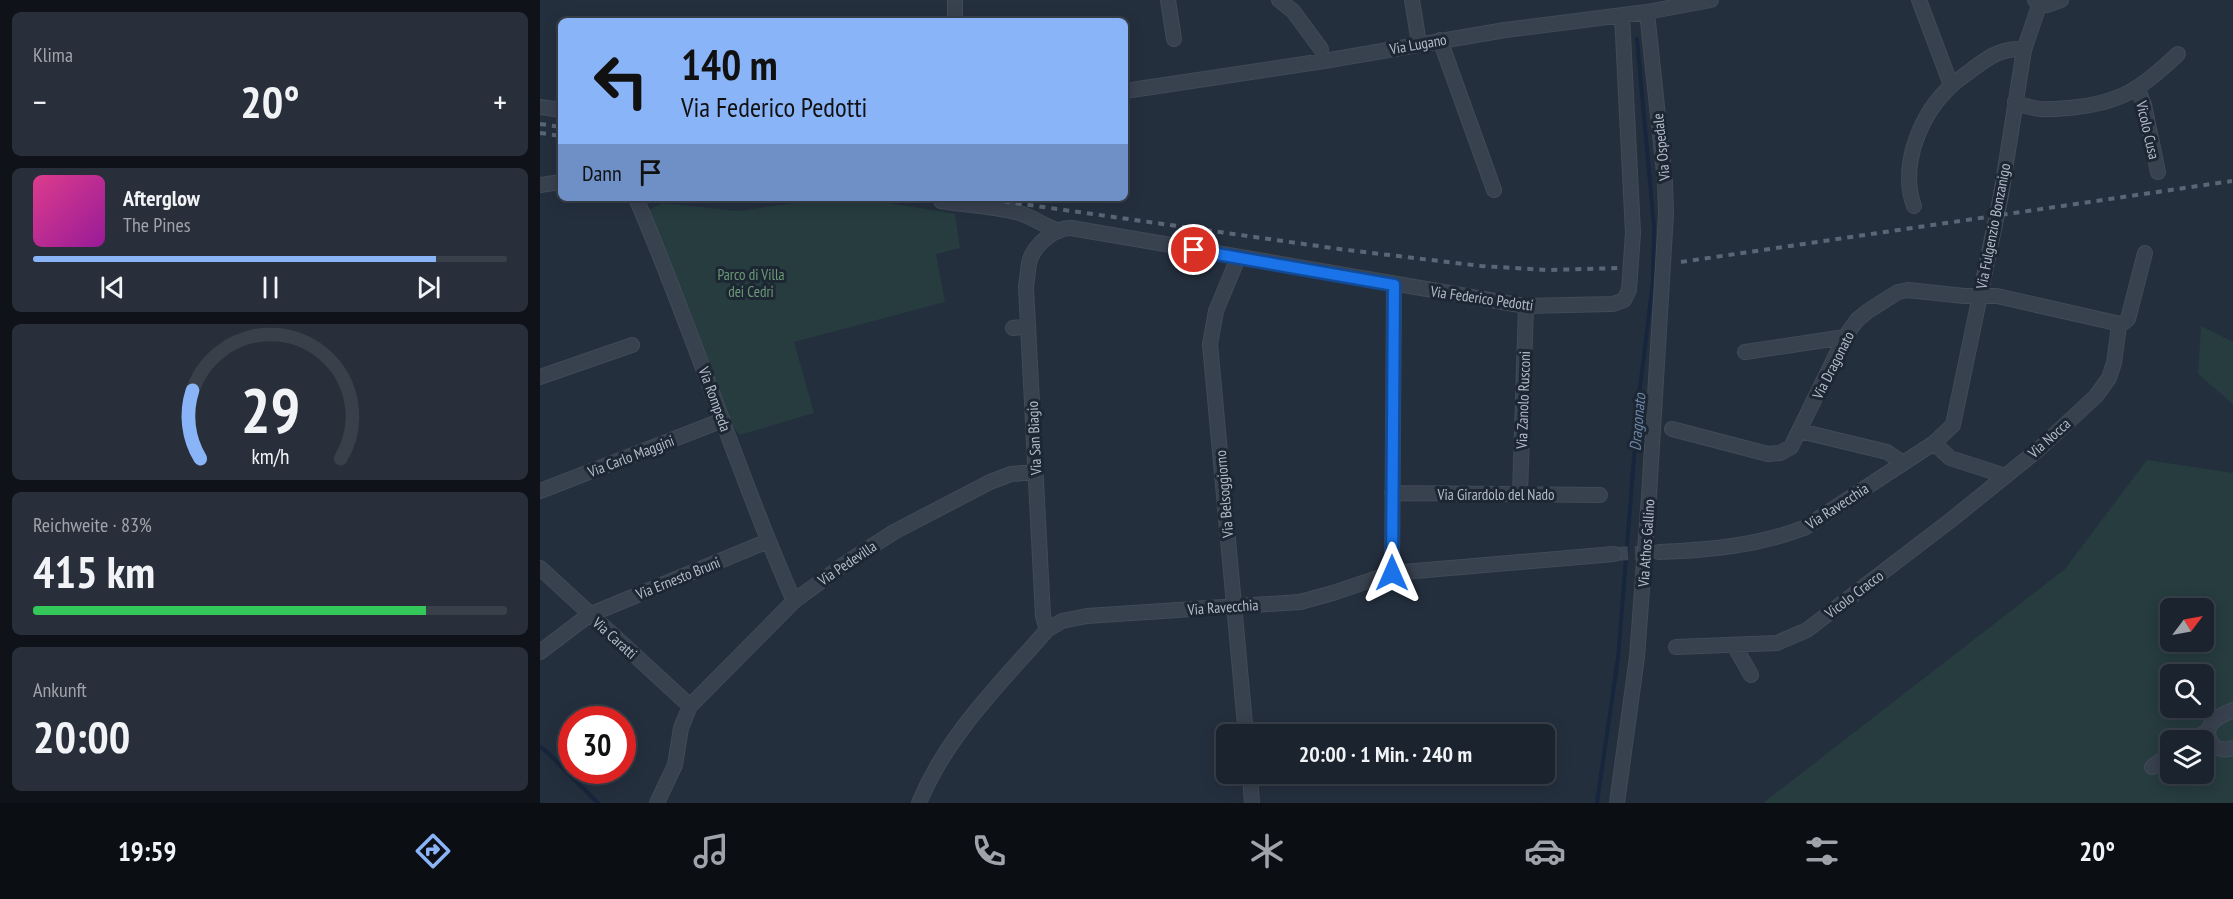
<!DOCTYPE html>
<html lang="de">
<meta charset="utf-8">
<style>
:root{--surface:#1b232e;--page:#282f3a;--text:#f1f3f6;--muted:#a0a4aa;--line:#39404a;--accent:#8ab4f8}
body{margin:0;font-family:"PT Sans Narrow",sans-serif;background:var(--page);color:var(--text);height:100vh;display:flex;flex-direction:column;font-size:22px;white-space:nowrap}
*{box-sizing:border-box;margin:0}
p{font-size:20px;color:var(--muted)}
.icon{flex:none;width:33px;height:33px;fill:none;stroke:currentColor;stroke-width:2;stroke-linecap:round;stroke-linejoin:round}
.map{position:relative;flex:1;overflow:hidden}
.drawer{display:flex;flex-direction:column;gap:12px;padding:12px;background:#0f1319;width:540px}
.drawer>*{flex:none}
.top-card{position:absolute;left:18px;top:18px;width:570px;height:183px;border-radius:9px;box-shadow:0 3px 15px #0003,0 0 0 2px var(--line);background:#8ab4f8;color:#111;overflow:hidden}
.needle{width:39px;rotate:58deg}
.controls{position:absolute;left:1620px;top:598px;display:grid;gap:12px}
.controls a{display:grid;place-items:center;width:54px;height:54px;border-radius:9px;background:var(--surface);box-shadow:0 3px 15px #0003,0 0 0 2px var(--line);font-size:30px}
.speed{position:absolute;left:18px;top:706px;display:flex;gap:12px;font-size:30px;font-weight:700;text-align:center}
.speed>*{display:grid;place-content:center;width:78px;height:78px;border-radius:50%;background:var(--surface);box-shadow:0 3px 15px #0003,0 0 0 2px var(--line);line-height:1}
.speed .limit{border:9px solid #d22;background:#fff;color:#111}
.pin{position:absolute;display:grid;place-items:center;width:51px;height:51px;color:#fff;margin:-26px;border:3px solid #fff;border-radius:50%;box-shadow:0 2px 6px #0007}
.me{position:absolute;width:66px;margin:-33px;rotate:0deg;stroke-linejoin:round;filter:drop-shadow(0 0 4px #0008)}
.turn{display:flex;align-items:center;gap:21px;height:126px;padding:0 24px;font-size:27px}
.turn .icon{width:78px;height:78px;stroke-width:2.5}
.turn b{display:block;font-size:42px;line-height:51px}
.then{display:flex;align-items:center;height:57px;padding:0 24px;background:#0003;gap:12px;font-size:22px}
.big{font-size:45px;font-weight:800;line-height:1.1}
.drawer .widget{flex:1;display:flex;flex-direction:column;justify-content:center;gap:9px;min-width:0;padding:0 21px;border-radius:9px;background:var(--page)}
.drawer .dial{align-items:center;gap:0}
.dial svg{height:156px;overflow:visible;fill:none;stroke:var(--line);stroke-width:7;stroke-linecap:round;text-anchor:middle}
.dial text{fill:var(--text);stroke:none}
.song{display:flex;align-items:center;gap:18px}
.cover{width:72px;height:72px;border-radius:9px;background:linear-gradient(135deg,hsl(330 70% 55%),hsl(300 70% 35%))}
.played{height:6px;border-radius:3px;background:linear-gradient(90deg,var(--accent) 85%,var(--line) 85%)}
.keys{display:flex;justify-content:space-around;direction:ltr}
.heat{display:flex;justify-content:space-between;align-items:center;font-size:33px;direction:ltr}
.charge{height:9px;border-radius:4px;background:linear-gradient(90deg,#34c759 83%,var(--line) 0)}
.trip{position:absolute;left:676px;top:724px;width:339px;height:60px;border-radius:9px;background:var(--surface);box-shadow:0 3px 15px #0003,0 0 0 2px var(--line);font-weight:800;line-height:60px;text-align:center}
.tabs{display:flex;height:96px;justify-content:space-around;align-items:center;background:#0b0e12;color:var(--muted)}
.tabs .icon{width:42px;height:42px}
.tabs .selected{color:var(--accent)}
.tabs b{font-size:27px;color:var(--text)}
main{display:flex;flex:1;min-height:0}
.map>svg:first-child{display:block}
</style>
<main>
<section class="drawer">
<div class="widget"><p>Klima</p>
<div class="heat"><a>−</a><b class="big">20°</b><a>+</a></div>
</div>
<div class="widget">
<div class="song"><i class="cover"></i><div><b>Afterglow</b><p>The Pines</p></div></div>
<div class="played"></div>
<div class="keys"><svg class="icon" aria-label="previous" viewBox="0 0 24 24"><path d="M18 5L8 12l10 7zM5 5v14"/></svg><svg class="icon" aria-label="pause" viewBox="0 0 24 24"><path d="M8 5v14M16 5v14"/></svg><svg class="icon" aria-label="next" viewBox="0 0 24 24"><path d="M6 5l10 7-10 7zM19 5v14"/></svg></div>
</div>
<div class="widget dial"><svg viewBox="0 0 100 80">
<path d="M14 69A42 42 0 1 1 86 69"/>
<path d="M14 69A42 42 0 0 1 10 34" stroke="#8ab4f8"/>
<text x="50" y="56" font-size="32" font-weight="700">29</text>
<text x="50" y="72" font-size="11">km/h</text>
</svg></div>
<div class="widget"><p>Reichweite · 83%</p><b class="big">415 km</b><div class="charge"></div></div>
<div class="widget"><p>Ankunft</p><b class="big">20:00</b></div>
</section>
<div class="map">
<svg width="1693" height="803" viewBox="0 0 1693 803">
<rect width="100%" height="100%" fill="#242f3e"/>
<path fill="#263c3f" fill-rule="evenodd" d="M266,198H319L415,214L420,248L396,254L405,302L254,342L274,413L200,435L188,421L108,221L110,209L123,203L198,211L254,203Z
M1661,326L1693,342V404L1658,374Z
M1607,460L1693,473V803H1223L1525,569ZM1630,609H1664V642H1630ZM1630,675H1664V708H1630ZM1630,741H1664V774H1630Z"/>
<g fill="none" stroke-linecap="round" stroke-linejoin="round">
<path stroke="#17263c" stroke-width="4" d="M0,747L7,752L58,803
M1057,803L1078,658L1099,396L1113,281L1114,227L1097,39"/>
<path stroke="#3a4453" stroke-width="14" stroke-dasharray="14 7" stroke-linecap="butt" d="M1074,554L1114,552"/>
<defs>
<path id="minor" d="M628,0L634,39
M739,0L753,11L781,49
M872,0L879,43
M1379,0L1411,85
M1495,0L1507,5L1521,0
M415,21V0
M900,40L954,190
M1598,89L1604,105L1618,172
M585,91L784,61L965,30L1107,12L1171,0
M1475,102C1496,111 1506,110 1529,108C1582,103 1600,89 1638,54
M0,107L21,110
M0,185L21,182
M96,198C153,330 196,469 254,601
M401,201C425,205 451,206 476,212C492,216 503,226 519,231
M1374,206C1359,165 1381,113 1412,85C1418,79 1427,74 1434,68C1449,57 1465,46 1484,50
M698,258L676,311L670,344L706,735
M473,328L488,326
M1205,352L1305,337
M0,377L92,345
M1132,429L1228,454L1240,453L1251,447L1305,337L1317,320L1328,311L1358,292L1368,290L1424,296H1457L1576,323L1579,326
M1260,431L1347,452L1363,463
M1394,443L1410,458L1466,476
M0,491L183,420
M852,493L1060,495
M980,494L986,306
M1119,552C1169,550 1216,546 1264,528L1394,443L1413,425L1461,195L1484,50L1500,3
M0,568L150,706
M852,573L854,285
M507,630L503,616L486,287C487,279 488,271 489,263C493,246 513,228 531,228L986,306L1073,304L1084,300L1089,290L1093,233L1082,15
M1194,645L1211,675
M1136,647L1237,643L1267,630L1411,520L1499,449L1556,396L1569,378L1574,363L1579,326L1588,319L1605,253
M0,652L49,615L228,541
M1693,710C1687,713 1680,715 1675,720C1659,734 1674,755 1693,748
M1650,741L1668,731
M1612,767L1630,754
M710,774L712,803
M117,803L135,765L141,728L150,706L254,601L309,561L354,532L450,482L471,474L496,472
M379,803C407,735 459,685 507,630L522,621L547,616L760,602L793,593L852,573L1074,554
M1077,803L1097,657L1109,496L1126,214L1125,182L1107,12"/>
</defs>
<use href="#minor" stroke="#414a57" stroke-width="16"/>
<use href="#minor" stroke="#38414e" stroke-width="14"/>
<path stroke="#5a6575" stroke-width="4" stroke-dasharray="6 6" stroke-linecap="butt" d="M0,124L21,127
M0,133L21,136
M440,198L799,249L941,266L1007,270L1079,268
M1141,262L1692,181"/>
</g>
<g fill="none" stroke-linecap="round" stroke-linejoin="round">
<defs>
<path id="route" d="M654,250L854,285L852,573"/>
</defs>
<use href="#route" stroke="#114b97" stroke-width="15"/>
<use href="#route" stroke="#1a73e8" stroke-width="10"/>
</g>
<g text-anchor="middle" dominant-baseline="central" stroke-width="6" stroke-linejoin="round" paint-order="stroke">
<g font-size="15" fill="#b4bcc9" stroke="#1d2633">
<text transform="translate(878 44) rotate(-10)">Via Lugano</text>
<text transform="translate(1608 130) rotate(77)">Vicolo Cusa</text>
<text transform="translate(1121 147) rotate(-96)">Via Ospedale</text>
<text transform="translate(1453 226) rotate(-79)">Via Fulgenzio Bonzanigo</text>
<text transform="translate(942 298) rotate(8)">Via Federico Pedotti</text>
<text transform="translate(1293 365) rotate(-63)">Via Dragonato</text>
<text transform="translate(175 399) rotate(70)">Via Rompeda</text>
<text transform="translate(983 400) rotate(-88)">Via Zanolo Rusconi</text>
<text transform="translate(494 438) rotate(-93)">Via San Biagio</text>
<text transform="translate(1509 438) rotate(-42)">Via Nocca</text>
<text transform="translate(91 456) rotate(-21)">Via Carlo Maggini</text>
<text transform="translate(684 494) rotate(-95)">Via Belsoggiorno</text>
<text x="956" y="494">Via Girardolo del Nado</text>
<text transform="translate(1297 506) rotate(-33)">Via Ravecchia</text>
<text transform="translate(1106 543) rotate(-86)">Via Athos Gallino</text>
<text transform="translate(307 563) rotate(-34)">Via Pedevilla</text>
<text transform="translate(138 578) rotate(-22)">Via Ernesto Bruni</text>
<text transform="translate(1314 594) rotate(-37)">Vicolo Cracco</text>
<text transform="translate(683 607) rotate(-4)">Via Ravecchia</text>
<text transform="translate(75 638) rotate(42)">Via Caratti</text>
</g>
<g font-size="15" fill="#6b9a76" stroke="#1d2633">
<text x="211" y="274">Parco di Villa<tspan x="211" dy="17">dei Cedri</tspan></text>
</g>
<g font-size="16" font-style="italic" fill="#6d86a8" stroke="#1d2633">
<text transform="translate(1097 422) rotate(-85)">Dragonato</text>
</g>
</g>
</svg>
<div class="controls">
<a><svg class="needle" viewBox="-14 -14 28 28"><path d="M0-13l5 13h-10z" fill="#e53935"/><path d="M0 13l5-13h-10z" fill="#a0a4aa"/></svg></a>
<a><svg class="icon" aria-label="search" viewBox="0 0 24 24"><circle cx="10" cy="10" r="6"/><path d="M15 15l6 6"/></svg></a>
<a><svg class="icon" aria-label="layers" viewBox="0 0 24 24"><path d="M12 4l9 5-9 5-9-5zM3 14l9 5 9-5"/></svg></a>
</div>
<div class="speed"><div class="limit">30</div></div>
<div class="pin" style="left:654px;top:250px;background:#d93025"><svg class="icon" aria-label="arrive" viewBox="0 0 24 24"><path d="M6 21V4h12l-3 4 3 4H6"/></svg></div>
<svg class="me" style="left:852px;top:573px" viewBox="-20 -20 40 40"><path d="M0-17L14 15 0 8-14 15z" fill="#1a73e8" stroke="#fff" stroke-width="4"/></svg>
<div class="trip">20:00 · 1 Min. · 240 m</div>
<div class="top-card">
<div class="turn"><svg class="icon" aria-label="left" viewBox="0 0 24 24"><path d="M17 20v-9H6M10 6l-5 5 5 5"/></svg><div><b>140 m</b>Via Federico Pedotti</div></div>
<div class="then">Dann<svg class="icon" aria-label="arrive" viewBox="0 0 24 24"><path d="M6 21V4h12l-3 4 3 4H6"/></svg></div>
</div>
</div>
</main>
<nav class="tabs">
<b>19:59</b>
<svg class="icon selected" aria-label="directions" viewBox="0 0 24 24"><path d="M12 3l9 9-9 9-9-9zM9 14v-3h6M13 9l2 2-2 2"/></svg>
<svg class="icon" aria-label="music" viewBox="0 0 24 24"><path d="M9 18V5l10-2v13"/><circle cx="6" cy="18" r="3"/><circle cx="16" cy="16" r="3"/></svg>
<svg class="icon" aria-label="phone" viewBox="0 0 24 24"><path d="M5 4h4l2 5-3 2q2 4 5 5l2-3 5 2v4C11 20 4 13 5 4z"/></svg>
<svg class="icon" aria-label="climate" viewBox="0 0 24 24"><path d="M12 3v18M4 7l16 10M4 17L20 7"/></svg>
<svg class="icon" aria-label="car" viewBox="0 0 24 24"><path d="M5 17H2v-5l4-1 3-4h7l3 4 3 1v5h-3M9 17h6M6 11h13"/><circle cx="7" cy="17" r="2"/><circle cx="17" cy="17" r="2"/></svg>
<svg class="icon" aria-label="filters" viewBox="0 0 24 24"><path d="M4 7h16M4 17h16"/><circle cx="9" cy="7" r="2"/><circle cx="15" cy="17" r="2"/></svg>
<b>20°</b>
</nav>
